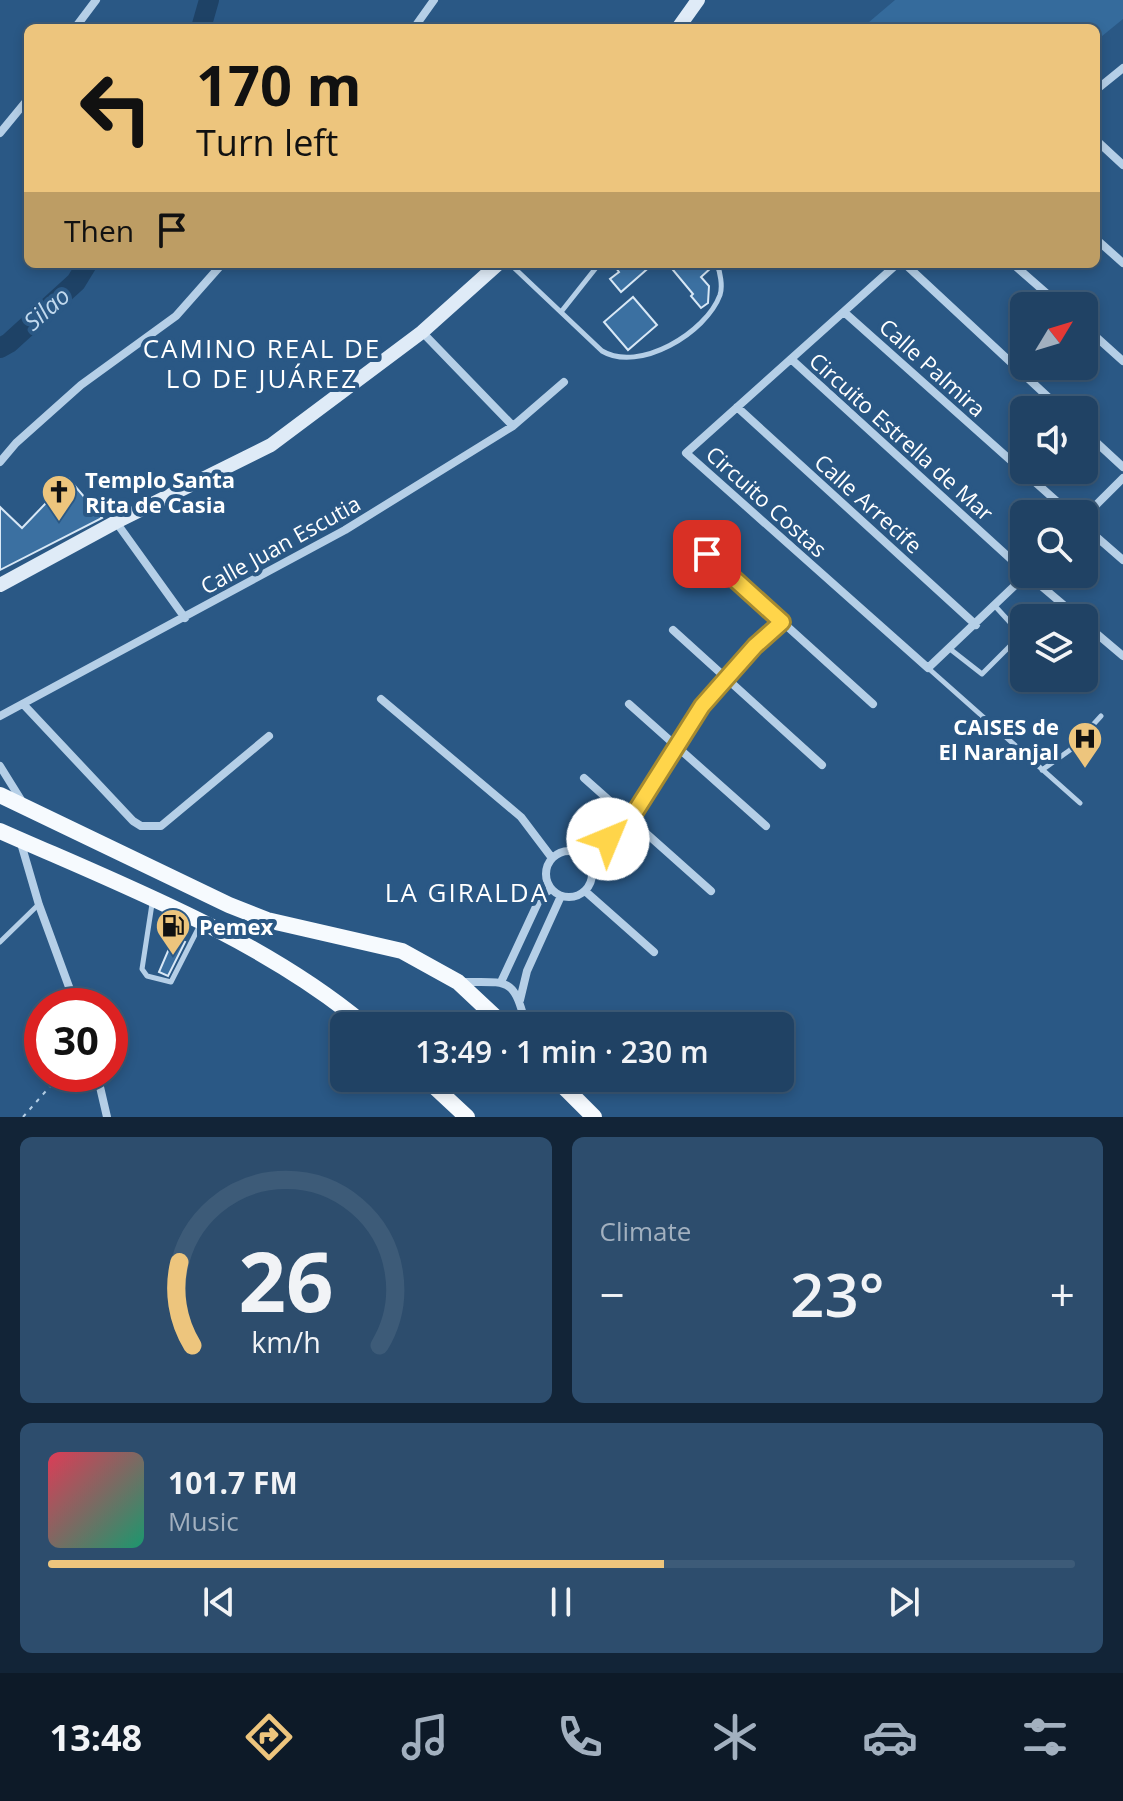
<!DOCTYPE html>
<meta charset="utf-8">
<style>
:root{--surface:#204264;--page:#2d4d6d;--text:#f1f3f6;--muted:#a2b0bf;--line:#3d5b78;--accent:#edc57d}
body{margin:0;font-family:"Open Sans",sans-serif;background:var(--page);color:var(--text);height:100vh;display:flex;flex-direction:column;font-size:30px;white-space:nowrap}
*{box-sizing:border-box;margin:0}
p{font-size:26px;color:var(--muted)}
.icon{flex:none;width:44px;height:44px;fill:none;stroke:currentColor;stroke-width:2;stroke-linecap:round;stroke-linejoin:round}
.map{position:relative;height:1117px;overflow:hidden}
.side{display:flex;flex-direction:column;gap:20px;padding:20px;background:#122437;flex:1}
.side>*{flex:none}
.hud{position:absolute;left:24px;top:24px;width:1076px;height:244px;border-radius:12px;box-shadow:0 4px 12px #0003,0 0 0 2px var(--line);background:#edc57d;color:#111;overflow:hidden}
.needle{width:52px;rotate:52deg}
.tools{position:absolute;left:1010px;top:292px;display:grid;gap:16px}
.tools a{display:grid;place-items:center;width:88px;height:88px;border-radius:12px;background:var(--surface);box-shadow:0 4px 12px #0003,0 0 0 2px var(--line);font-size:40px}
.speed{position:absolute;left:24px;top:988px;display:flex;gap:16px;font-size:40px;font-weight:700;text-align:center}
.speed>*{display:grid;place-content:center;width:104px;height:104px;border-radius:50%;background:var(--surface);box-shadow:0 4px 12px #0003,0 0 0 2px var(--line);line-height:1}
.speed .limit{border:12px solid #d22;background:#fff;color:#111}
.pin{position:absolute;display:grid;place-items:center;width:68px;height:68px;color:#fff;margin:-34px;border-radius:16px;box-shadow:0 4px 12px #0006}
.me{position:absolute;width:88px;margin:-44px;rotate:45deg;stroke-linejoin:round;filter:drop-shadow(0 0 6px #0008)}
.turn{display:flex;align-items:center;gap:28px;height:168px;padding:0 40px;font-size:36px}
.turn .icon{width:104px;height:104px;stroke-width:2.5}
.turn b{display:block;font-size:56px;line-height:68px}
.then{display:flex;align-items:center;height:76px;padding:0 40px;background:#0003;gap:16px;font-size:30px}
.big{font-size:60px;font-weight:600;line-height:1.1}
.side .tile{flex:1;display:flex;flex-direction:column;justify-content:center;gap:12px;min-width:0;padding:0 28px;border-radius:12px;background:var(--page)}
.side .dial{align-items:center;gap:0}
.dial svg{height:208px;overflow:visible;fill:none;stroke:var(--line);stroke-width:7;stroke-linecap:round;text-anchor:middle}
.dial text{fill:var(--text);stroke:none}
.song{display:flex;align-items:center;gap:24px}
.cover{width:96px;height:96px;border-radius:12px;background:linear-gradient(135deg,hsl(350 70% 55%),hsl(160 70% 35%))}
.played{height:8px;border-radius:4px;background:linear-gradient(90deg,var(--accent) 60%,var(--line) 60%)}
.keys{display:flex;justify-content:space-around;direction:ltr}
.heat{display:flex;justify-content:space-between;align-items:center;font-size:44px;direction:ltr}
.side .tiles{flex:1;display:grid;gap:20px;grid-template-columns:1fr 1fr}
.tile:last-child{grid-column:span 2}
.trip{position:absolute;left:330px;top:1012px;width:464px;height:80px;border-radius:12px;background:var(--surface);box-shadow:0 4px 12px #0003,0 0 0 2px var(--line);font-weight:600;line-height:80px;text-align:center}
.tabs{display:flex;height:128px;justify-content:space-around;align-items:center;background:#0d1a28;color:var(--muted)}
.tabs .icon{width:56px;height:56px}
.tabs .current{color:var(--accent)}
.tabs b{font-size:36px;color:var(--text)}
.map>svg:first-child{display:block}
</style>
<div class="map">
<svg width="1123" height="1117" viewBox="0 0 1123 1117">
<rect width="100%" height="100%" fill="#2a5885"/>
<path fill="#356b9c" d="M895,0H1123V19L1096,41V28H862Z"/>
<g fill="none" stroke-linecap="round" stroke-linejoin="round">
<path stroke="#1e4266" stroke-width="20" d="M201,28L209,0
M0,348L9,343L76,282L87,264"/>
</g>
<path fill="#3b70a1" stroke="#d8e8f6" stroke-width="2" d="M620,264H653L621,292L610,279L619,272L616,268Z
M668,264H712V267L701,277L709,286L708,303L701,308L691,296L693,294Z
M633,297L657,325L628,350L604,322Z
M69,479L102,518L0,570V507L22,528Z
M174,937L185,942L168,976L159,972Z"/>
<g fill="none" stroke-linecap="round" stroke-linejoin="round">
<path stroke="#b5cfe7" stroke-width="2" stroke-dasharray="4 6" stroke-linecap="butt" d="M23,1117L61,1074"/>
<path stroke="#b5cfe7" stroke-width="5" d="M510,264L602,351C639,373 706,333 720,295C723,286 720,272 717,264
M561,312L599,264
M950,649L982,674L1018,638L1016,629L995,606
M928,668L1080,803
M1042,770L1070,750L1101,716
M152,904L142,969L147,976L171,982L201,923
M0,942L38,905"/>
<path stroke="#b5cfe7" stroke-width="8" d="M75,28L96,0
M414,28L434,0
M1096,90L1123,68
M0,133L28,99
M1096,140L1123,165
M1096,239L1123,263
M897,264L686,453L928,668L1027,574
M905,264L1062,410
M1013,264L1061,306
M844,312L1071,514
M1084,326L1123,361
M422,332L513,426
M791,359L1024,571
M737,407L976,625
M1084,431L1123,467
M0,462L16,443L81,385L176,316L222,264
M1084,517L1123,478
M116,522L185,618
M1084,526L1123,560
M707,554L873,704
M1027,574L1079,618
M1084,623L1123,656
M673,630L822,765
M381,699L521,817L552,858
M629,704L766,826
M24,705L133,821L141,826H161L269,736
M0,716L345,530L513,426L564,382
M0,766L23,803
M584,778L711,891
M20,840L39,905L76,1006
M546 874a23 23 0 1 1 46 0a23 23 0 1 1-46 0Z
M586,858L630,820L702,706L755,646L782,622
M585,891L654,952
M463,982C509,982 514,977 526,1026
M501,982L541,896L551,889
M520,1000L527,971L561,896
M97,1074L107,1117"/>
<path stroke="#dfebf7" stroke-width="14" d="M678,28L698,0
M0,585L116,522L271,445L422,332L498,264"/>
<path stroke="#f6fafe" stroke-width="16" d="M0,795L229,905L267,920L402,951L458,982L505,1026
M0,831C122,885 263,939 366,1026
M425,1078L467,1117
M555,1078L594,1117"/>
</g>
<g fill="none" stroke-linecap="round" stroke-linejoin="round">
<defs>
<path id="route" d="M608,839L630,820L702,706L755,646L782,622L707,554"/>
</defs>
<use href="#route" stroke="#a68a30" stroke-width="20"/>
<use href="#route" stroke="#ffd54a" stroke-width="14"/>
</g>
<defs>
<symbol id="church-pin" viewBox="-11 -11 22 30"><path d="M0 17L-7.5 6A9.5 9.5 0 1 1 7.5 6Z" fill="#edc57d" stroke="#2a5885"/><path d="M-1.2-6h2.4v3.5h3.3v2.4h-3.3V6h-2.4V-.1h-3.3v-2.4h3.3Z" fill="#111"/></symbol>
<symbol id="hospital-pin" viewBox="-11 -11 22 30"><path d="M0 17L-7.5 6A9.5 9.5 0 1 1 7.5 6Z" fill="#edc57d" stroke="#2a5885"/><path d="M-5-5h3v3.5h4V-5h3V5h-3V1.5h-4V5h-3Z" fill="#111"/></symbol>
<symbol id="fuel-pin" viewBox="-11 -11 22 30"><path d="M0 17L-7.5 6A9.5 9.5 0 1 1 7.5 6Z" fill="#edc57d" stroke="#2a5885"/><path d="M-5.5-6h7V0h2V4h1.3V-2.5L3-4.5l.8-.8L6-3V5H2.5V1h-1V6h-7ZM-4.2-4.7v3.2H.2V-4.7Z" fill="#111"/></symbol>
</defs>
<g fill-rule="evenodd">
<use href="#church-pin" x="39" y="472" width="40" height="54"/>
<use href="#hospital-pin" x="1065" y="719" width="40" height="54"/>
<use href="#fuel-pin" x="153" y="906" width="40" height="54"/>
</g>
<g text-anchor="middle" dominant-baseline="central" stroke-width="8" stroke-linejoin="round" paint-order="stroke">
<g font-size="22" fill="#fff" stroke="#2a5885">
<text transform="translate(933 367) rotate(42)">Calle Palmira</text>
<text transform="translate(902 436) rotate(42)">Circuito Estrella de Mar</text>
<text transform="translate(767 501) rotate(42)">Circuito Costas</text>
<text transform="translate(869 503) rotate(42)">Calle Arrecife</text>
<text transform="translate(280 544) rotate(-29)">Calle Juan Escutia</text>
</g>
<g font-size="22" font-weight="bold" fill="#fff" stroke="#2a5885" text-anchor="start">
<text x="85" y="479">Templo Santa<tspan x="85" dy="25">Rita de Casia</tspan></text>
<text x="1059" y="726" text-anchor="end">CAISES de<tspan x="1059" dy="25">El Naranjal</tspan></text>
<text x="199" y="926">Pemex</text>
</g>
<g font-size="24" font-style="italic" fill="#c1d9ee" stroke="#2a5885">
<text transform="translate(46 308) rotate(-41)">Silao</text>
</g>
<g font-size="26" letter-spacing="2" fill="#fff" stroke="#2a5885">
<text x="262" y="348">CAMINO REAL DE<tspan x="262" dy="30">LO DE JUÁREZ</tspan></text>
<text x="467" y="892">LA GIRALDA</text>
</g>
</g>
</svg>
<div class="tools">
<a><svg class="needle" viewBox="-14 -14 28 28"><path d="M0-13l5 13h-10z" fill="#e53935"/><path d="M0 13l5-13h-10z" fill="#a2b0bf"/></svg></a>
<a><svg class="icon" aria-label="sound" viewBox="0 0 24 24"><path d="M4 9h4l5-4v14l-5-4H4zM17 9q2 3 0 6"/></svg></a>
<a><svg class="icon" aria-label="search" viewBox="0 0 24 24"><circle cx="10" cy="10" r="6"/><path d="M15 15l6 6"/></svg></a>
<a><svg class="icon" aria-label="layers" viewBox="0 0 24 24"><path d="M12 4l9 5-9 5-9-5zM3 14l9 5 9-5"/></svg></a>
</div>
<div class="speed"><div class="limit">30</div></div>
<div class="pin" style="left:707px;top:554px;background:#d93025"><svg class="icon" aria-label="arrive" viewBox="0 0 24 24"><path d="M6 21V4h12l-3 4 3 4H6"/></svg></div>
<svg class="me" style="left:608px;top:839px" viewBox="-20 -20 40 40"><circle r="19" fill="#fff"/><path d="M0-13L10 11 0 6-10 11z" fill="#ffd54a"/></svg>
<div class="trip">13:49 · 1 min · 230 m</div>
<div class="hud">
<div class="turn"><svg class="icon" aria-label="left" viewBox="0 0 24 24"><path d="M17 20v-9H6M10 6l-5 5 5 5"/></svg><div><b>170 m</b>Turn left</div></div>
<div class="then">Then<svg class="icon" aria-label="arrive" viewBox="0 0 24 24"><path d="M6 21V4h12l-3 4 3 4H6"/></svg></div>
</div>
</div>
<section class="side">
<div class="tiles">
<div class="tile dial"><svg viewBox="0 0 100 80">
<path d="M14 69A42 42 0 1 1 86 69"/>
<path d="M14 69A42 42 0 0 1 9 37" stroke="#edc57d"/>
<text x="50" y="56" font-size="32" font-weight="700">26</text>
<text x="50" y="72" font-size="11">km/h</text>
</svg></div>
<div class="tile"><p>Climate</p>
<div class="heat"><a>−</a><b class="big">23°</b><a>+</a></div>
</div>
<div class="tile">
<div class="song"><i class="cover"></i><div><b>101.7 FM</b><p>Music</p></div></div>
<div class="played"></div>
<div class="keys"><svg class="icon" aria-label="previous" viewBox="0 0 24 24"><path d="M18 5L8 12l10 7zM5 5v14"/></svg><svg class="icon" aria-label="pause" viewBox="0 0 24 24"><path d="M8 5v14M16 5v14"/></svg><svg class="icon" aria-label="next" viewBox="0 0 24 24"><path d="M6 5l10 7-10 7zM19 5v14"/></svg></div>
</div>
</div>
</section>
<nav class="tabs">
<b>13:48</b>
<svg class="icon current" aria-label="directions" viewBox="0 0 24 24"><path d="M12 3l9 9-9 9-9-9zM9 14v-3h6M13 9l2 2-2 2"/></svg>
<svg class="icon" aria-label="music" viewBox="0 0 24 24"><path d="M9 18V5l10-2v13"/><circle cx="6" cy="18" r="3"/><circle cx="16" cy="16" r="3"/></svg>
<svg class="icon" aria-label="phone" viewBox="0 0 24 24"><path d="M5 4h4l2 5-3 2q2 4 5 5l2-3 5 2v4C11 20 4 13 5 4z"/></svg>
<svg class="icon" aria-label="climate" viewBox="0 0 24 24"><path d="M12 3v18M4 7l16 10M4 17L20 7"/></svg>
<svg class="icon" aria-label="car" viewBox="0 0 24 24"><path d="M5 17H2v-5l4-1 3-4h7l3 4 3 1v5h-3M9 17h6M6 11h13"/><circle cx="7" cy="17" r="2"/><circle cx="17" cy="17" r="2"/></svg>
<svg class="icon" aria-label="filters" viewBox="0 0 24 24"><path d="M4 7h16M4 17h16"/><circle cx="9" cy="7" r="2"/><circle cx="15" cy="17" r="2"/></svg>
</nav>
